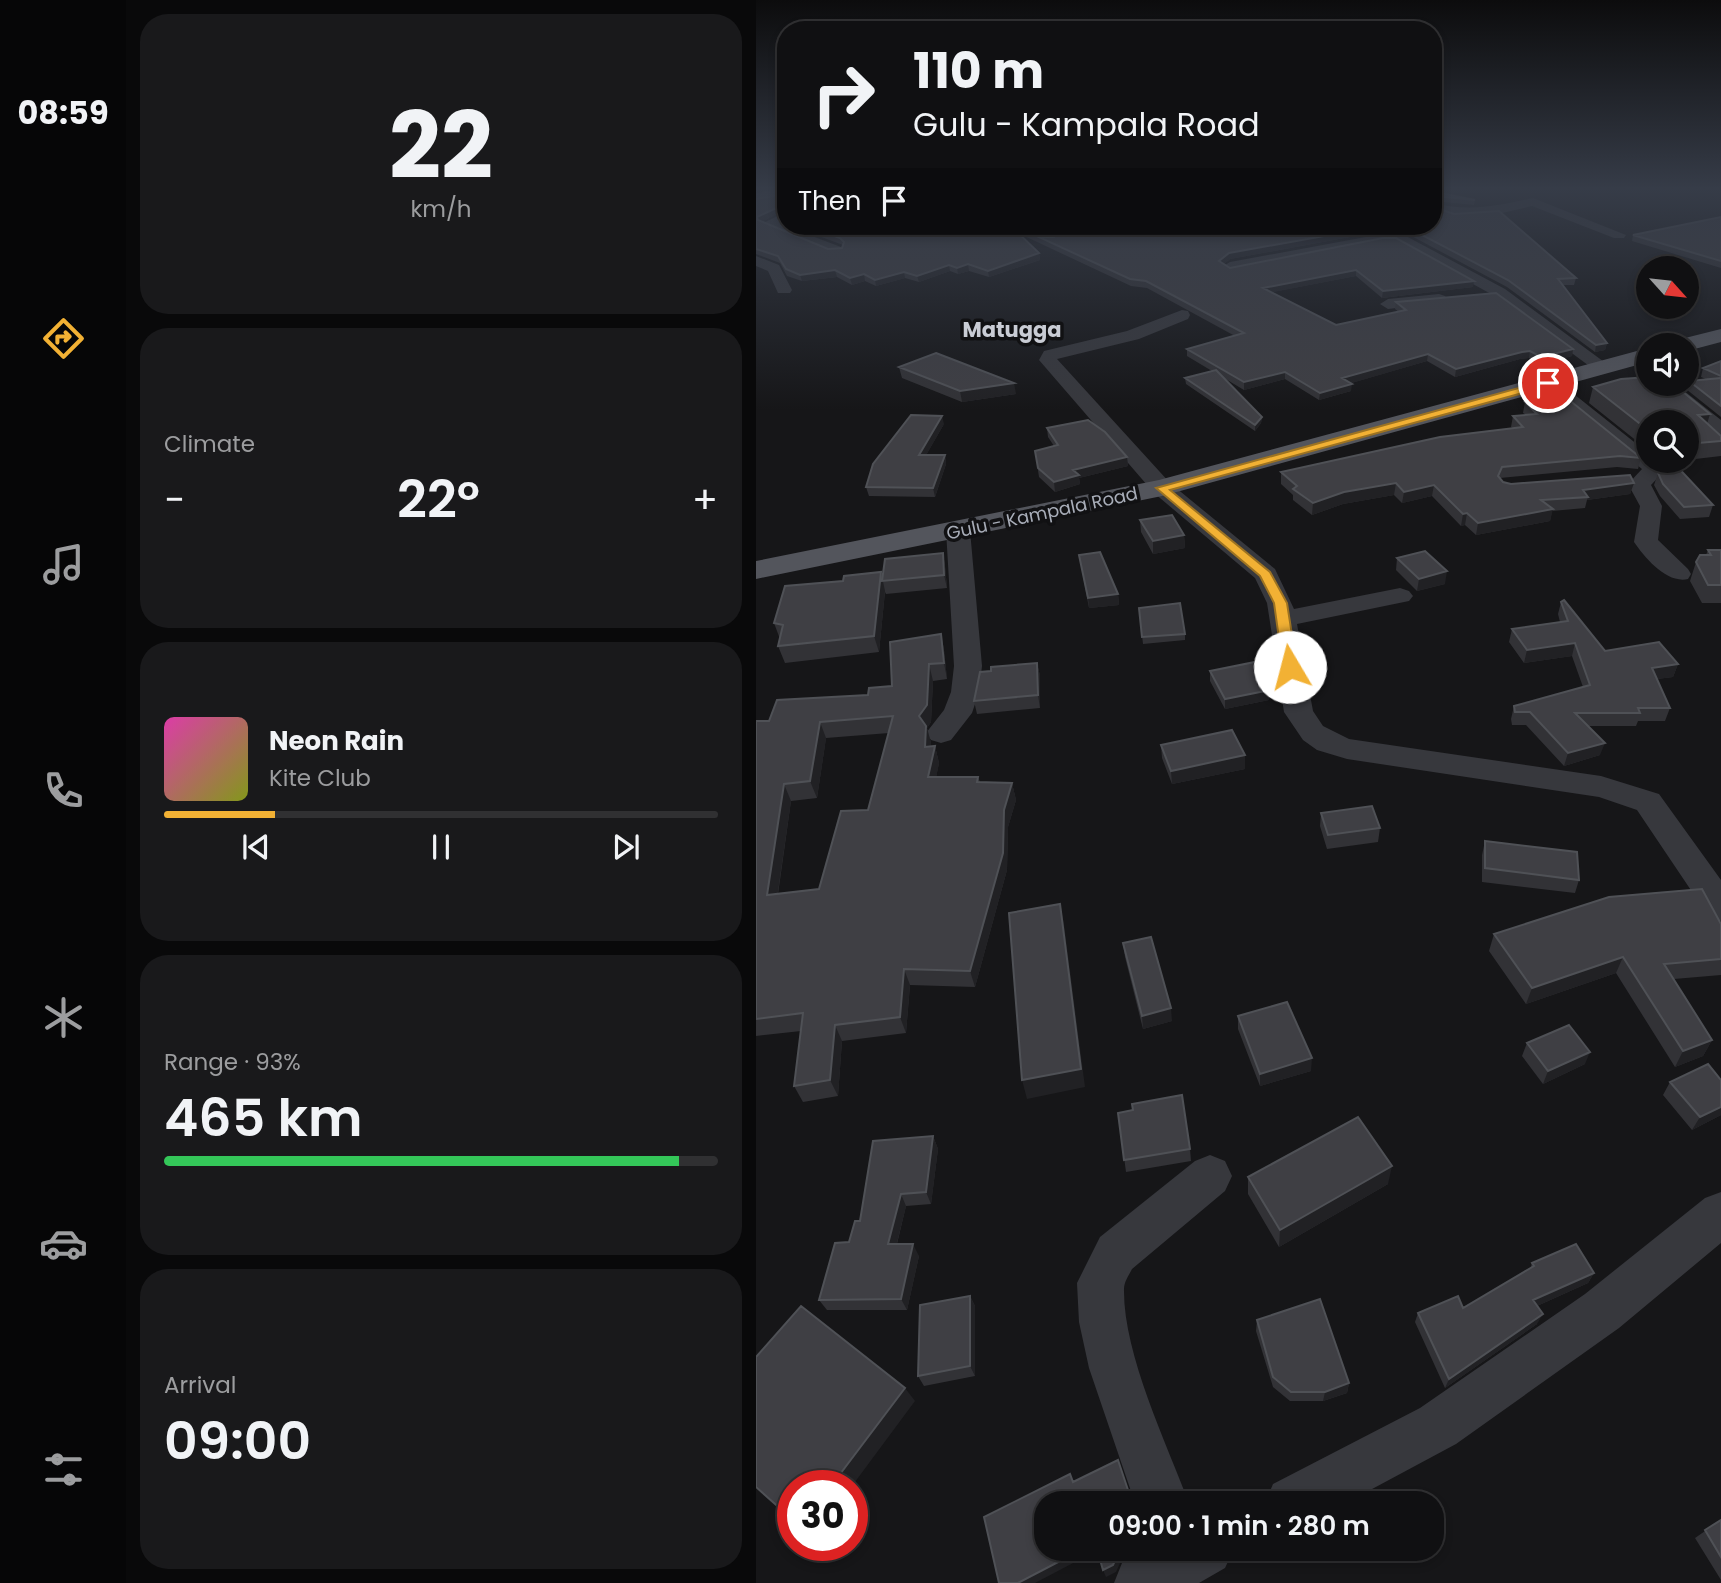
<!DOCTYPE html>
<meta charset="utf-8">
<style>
:root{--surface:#101012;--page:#19191b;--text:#f1f3f6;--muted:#9c9d9f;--line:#303032;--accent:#f2b134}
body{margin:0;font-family:Poppins,sans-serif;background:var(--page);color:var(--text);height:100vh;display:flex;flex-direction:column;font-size:26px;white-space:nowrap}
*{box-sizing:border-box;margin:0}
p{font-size:23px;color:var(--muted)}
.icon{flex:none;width:38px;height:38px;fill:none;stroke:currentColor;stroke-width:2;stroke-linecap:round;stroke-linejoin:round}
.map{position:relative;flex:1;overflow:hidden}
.side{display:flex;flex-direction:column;gap:14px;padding:14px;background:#09090a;width:630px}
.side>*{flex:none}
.guide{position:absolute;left:21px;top:21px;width:665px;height:214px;border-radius:28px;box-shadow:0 4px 10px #0003,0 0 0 2px var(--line);background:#101012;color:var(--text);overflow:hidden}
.needle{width:46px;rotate:117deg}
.controls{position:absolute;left:880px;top:256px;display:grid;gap:14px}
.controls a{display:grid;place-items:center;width:63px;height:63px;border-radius:50%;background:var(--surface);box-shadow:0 4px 10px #0003,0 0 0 2px var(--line);font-size:35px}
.speed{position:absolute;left:21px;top:1470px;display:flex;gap:14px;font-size:35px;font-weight:700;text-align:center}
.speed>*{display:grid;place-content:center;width:91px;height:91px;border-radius:50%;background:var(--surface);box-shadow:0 4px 10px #0003,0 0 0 2px var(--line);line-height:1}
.speed .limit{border:10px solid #d22;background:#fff;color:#111}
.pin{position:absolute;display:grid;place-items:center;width:60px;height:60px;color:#fff;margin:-30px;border:4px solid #fff;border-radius:50%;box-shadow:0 2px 7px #0007}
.me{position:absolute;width:77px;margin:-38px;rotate:352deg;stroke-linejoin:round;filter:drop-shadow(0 0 5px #0008)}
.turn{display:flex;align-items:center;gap:24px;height:147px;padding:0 21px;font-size:32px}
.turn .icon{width:91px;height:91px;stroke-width:2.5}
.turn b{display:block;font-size:49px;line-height:60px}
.then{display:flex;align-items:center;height:66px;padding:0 21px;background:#0003;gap:14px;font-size:26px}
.big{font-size:52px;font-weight:600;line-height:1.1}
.side .widget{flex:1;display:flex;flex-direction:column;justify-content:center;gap:10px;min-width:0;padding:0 24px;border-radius:28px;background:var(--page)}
.side .dial{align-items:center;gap:0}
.dial b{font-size:91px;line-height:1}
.song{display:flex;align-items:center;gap:21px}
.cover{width:84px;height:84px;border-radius:10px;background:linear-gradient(135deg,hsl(320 70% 55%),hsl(70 70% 35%))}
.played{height:7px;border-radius:4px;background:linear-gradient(90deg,var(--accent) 20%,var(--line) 20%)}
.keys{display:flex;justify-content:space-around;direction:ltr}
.heat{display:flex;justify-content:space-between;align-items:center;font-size:38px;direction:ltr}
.charge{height:10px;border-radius:5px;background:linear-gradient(90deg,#34c759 93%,var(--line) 0)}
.trip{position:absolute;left:278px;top:1491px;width:410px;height:70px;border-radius:28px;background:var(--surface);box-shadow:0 4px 10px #0003,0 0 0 2px var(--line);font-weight:600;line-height:70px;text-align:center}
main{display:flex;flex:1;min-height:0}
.tabs{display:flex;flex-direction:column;width:126px;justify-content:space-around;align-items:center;background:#060607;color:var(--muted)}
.tabs .icon{width:49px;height:49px}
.tabs .on{color:var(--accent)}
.tabs b{font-size:32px;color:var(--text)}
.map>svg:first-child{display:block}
</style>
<main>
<nav class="tabs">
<b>08:59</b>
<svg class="icon on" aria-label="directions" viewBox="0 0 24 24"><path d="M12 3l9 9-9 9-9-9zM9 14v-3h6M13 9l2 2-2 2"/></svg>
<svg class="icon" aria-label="music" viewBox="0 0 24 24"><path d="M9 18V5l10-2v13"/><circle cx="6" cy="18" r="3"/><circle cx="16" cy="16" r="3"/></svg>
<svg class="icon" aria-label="phone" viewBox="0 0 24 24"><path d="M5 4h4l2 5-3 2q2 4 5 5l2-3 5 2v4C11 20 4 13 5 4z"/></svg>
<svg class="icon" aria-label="climate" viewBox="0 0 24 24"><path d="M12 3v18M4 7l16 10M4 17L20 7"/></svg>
<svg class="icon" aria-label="car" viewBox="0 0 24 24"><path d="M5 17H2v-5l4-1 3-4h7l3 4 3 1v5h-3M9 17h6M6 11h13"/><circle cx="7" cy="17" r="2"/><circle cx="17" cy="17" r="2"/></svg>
<svg class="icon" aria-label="filters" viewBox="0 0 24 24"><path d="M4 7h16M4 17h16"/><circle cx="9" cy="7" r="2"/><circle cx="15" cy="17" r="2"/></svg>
</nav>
<section class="side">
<div class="widget dial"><b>22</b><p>km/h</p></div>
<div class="widget"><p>Climate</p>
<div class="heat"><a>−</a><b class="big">22°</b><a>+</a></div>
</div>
<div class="widget">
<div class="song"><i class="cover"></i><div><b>Neon Rain</b><p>Kite Club</p></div></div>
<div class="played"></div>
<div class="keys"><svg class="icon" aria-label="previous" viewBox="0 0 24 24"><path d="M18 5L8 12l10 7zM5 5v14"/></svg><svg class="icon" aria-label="pause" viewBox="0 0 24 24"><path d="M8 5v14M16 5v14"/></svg><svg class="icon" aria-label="next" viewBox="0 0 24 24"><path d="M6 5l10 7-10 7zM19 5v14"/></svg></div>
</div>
<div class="widget"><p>Range · 93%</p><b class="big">465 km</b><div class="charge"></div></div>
<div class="widget"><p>Arrival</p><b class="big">09:00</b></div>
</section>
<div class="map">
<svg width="965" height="1583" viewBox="0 0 965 1583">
<rect width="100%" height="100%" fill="#161618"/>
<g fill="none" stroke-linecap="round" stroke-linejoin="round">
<path fill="#37383d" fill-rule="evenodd" d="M777,198L870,235L868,238H858L776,206L742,214L698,217L677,211V203C713,212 742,206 777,198Z
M30,212V221L24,224L85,247L87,250L85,253H75L5,224Z
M259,226H277L301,238L299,241H289Z
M626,234L648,235L749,289L855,367L846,372L840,371L737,295L640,242H626L474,272L466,267L474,262Z
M0,256L23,265L36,290L34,293H22L12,271L0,266Z
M683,294L689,296L691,299L689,302L632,309L624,304L632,299Z
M426,310L432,311L434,315L432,319L383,339L301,359L414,483L519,569L538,609L644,588L653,591L657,596L653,601L541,624L557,711L567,726L593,739L845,776L903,794L965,880V921L953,917L881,810L843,797L591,759L561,750L547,740L528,712L511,603L499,578L398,493L283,360L288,351L371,331Z
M792,377L799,379L892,453V460C901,460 905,462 910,469L895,485L906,506L902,540L932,569L935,574L932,579C911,584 889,558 878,542L884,506L872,484L886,469L785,387L783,383Z
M897,383H918L965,420V436L958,434Z
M202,523L210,525L214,530L226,666L223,692L216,713L195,740L185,743L175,740L170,733L188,710L195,692L198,666L190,530L194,525Z
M454,1155L469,1161L476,1176L469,1191L376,1269C373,1275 368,1282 368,1289C367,1353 410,1442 433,1503H379L333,1368L323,1322L321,1283L344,1237L439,1161Z
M965,1192V1243L863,1328L700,1444L590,1503H509L517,1484L664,1408L829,1294L949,1198Z
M394,1549H478L469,1568L443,1583H358L366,1563Z"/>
<path fill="#45474d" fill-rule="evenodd" d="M30,188V197L0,203V193Z"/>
<path fill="#53555c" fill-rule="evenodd" d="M965,329V342L931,351V345H918L921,340Z
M892,348V362L406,496L0,579V561L403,480Z"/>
</g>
<path fill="#323236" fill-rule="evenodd" d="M29,188L30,221L29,210L5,222L72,249L86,248L87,245L36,226H264L287,237H298L300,235L282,226H677L820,278L818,285H807L851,343L849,350L839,352L751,287L648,232L626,231L474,259L468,264L474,268L627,238L717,287L626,298L600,276L516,292L580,325L643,312L639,309L640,302L817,349L816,356L784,364L773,358L764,359L699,377L671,361L595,383V391L563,400L529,379L488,390L468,378L506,417L505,423L499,431L430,384L429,378L456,371L431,356V349L479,336L391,288L375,286L262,233L283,253L284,260L233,277L213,271L202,274L194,271L163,282L149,278L120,286L109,281L96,285L81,277L46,281L31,276L24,263L0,254V199L29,194Z
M679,196L719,200L718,205L678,201Z
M965,217V268L876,241L877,235Z
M965,361V417L930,389L933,381L952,380L945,377L947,368Z
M143,367L260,394L206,402L146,378Z
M837,387L954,414L951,423L965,436V456L931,460V422H892V450L833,403Z
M769,402H802L885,458L882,469L861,467L744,478L747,482L755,484L878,483L874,494L831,500L829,508L796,511L794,521L720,535L709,525L705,526L676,496L646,503L638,495L587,504L556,515L537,500V495L525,484V472L757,428L755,427L757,416L770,415L767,413Z
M188,424L170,455H189L190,464L179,497L113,496L110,487Z
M291,428L371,457L372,466L323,478L324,484L299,492L283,477L279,451L298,446L292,437Z
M902,460H926L916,461L957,505L953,517L924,519L904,496L898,485L902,473L913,461L907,462Z
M384,520L428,535L429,548L397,554L385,532Z
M952,550H965V603H946L934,581L940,562L950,555Z
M187,553L189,566L191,588L130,594L129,592L123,652L29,663L22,646L24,639L18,623L87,581L127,578Z
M323,555L362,594L363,605L333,608Z
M641,558L689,584L661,591L640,570Z
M805,602L849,651L922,664L917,677L901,679L914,708L909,721H882L880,726H832L844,755L808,766L770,725H756L755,719L758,706L827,687L816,656L768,663L753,642L756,629L804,622L802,614Z
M383,608L429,634V640L387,644Z
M185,634L188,650L191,679L177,681L175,722L171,728L175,743L174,747L179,746L183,763L180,777H222L224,782L256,783L260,800L252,827L251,870L219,987L154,985L150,1033L86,1041L82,1096L47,1102L38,1086L45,1031L0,1036V721H13L112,695L136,686ZM133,733L112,810L63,889L22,894L35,801L61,798L70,738Z
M281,663L284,676V708L221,714L218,701L235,671Z
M454,671L514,690L513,700L469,709L454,681Z
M405,745L489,769L416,784L406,758Z
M565,813L624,828L622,842L571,849L564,826Z
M729,841L823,880L819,893L726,882V855Z
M965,924V975L918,979L956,1040L947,1056L919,1067L860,973L770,1004L733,951L738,934Z
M367,943L416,1021L387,1029L369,957Z
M482,1016L555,1071L504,1086L482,1029Z
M771,1043L829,1064L787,1084L766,1056Z
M965,1080V1115L936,1130L907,1095L914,1082Z
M362,1113L434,1149L435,1161L370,1172Z
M177,1136L182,1149L175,1204L150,1206L141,1244L163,1256L151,1310H71L63,1300L104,1221Z
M492,1177L632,1184L523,1247L492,1194Z
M776,1263L838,1273L832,1283L781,1306V1324L689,1388L659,1322L662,1313L707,1308L774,1269Z
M214,1296L219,1306V1376L168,1386L162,1376Z
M501,1320L593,1383L591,1393L567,1401H534L517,1387L500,1331Z
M965,1520V1580L939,1538Z"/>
<path fill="#212124" d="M29,204L30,210L3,223L1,217Z
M626,226V231L474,259L464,268L463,261L473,253Z
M283,253L284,260L233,277L232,271Z
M212,264L213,271L202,274L201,268Z
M193,265L194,271L163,282L161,276Z
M79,270L81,277L46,281L44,275Z
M600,270V276L507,294V288Z
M148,272L149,278L120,286L119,280Z
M108,274L109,281L96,285L94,278Z
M718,281L717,287L626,298L627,291Z
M851,343L849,350L839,352L840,345Z
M817,349L816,356L784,364L785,357Z
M774,351L773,358L764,359L699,377L700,369L766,352Z
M672,354L671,361L586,386V378Z
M529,372V379L488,390V382Z
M258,383L260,394L206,402L204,391Z
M596,384L595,391L563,400L564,393Z
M954,414L949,430L942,415Z
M186,416L188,424L165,464L163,455Z
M506,417L505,423L499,431V425Z
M189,455L190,464L179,497L177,488Z
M371,457L372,466L323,478L324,484L299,492L298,482L317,470Z
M640,483L638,495L587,504L556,515L557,503L588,492Z
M878,483L874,494L831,500L832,497L827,490Z
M678,485L676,496L646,503L648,492Z
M797,509L794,521L720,535L722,523Z
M711,513L709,525L705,526L707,514Z
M428,535L429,548L397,554V541Z
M187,553L189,566L191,588L188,575Z
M691,571L689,584L661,591L663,579Z
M125,572L129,591L123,652L118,636Z
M362,594L363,605L333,608L332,598Z
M185,634L188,650L191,679L188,663Z
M819,643L816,656L768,663L771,650Z
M281,663L284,676V708L282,695Z
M173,664L177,681L175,722L171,728L175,743L174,763L163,716Z
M922,664L917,677L892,680L896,668Z
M514,690L513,700L469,709V699Z
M64,722L70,738L61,798L54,781Z
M849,743L844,755L808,766L812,753Z
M179,746L183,763L177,794L172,777Z
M489,755V769L416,784L415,771Z
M256,783L260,800L252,827L251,870L219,987L214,971L248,810Z
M28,784L35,801L19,912L11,895Z
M304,904L308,924L329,1087L271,1099L266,1080Z
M867,957L860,973L770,1004L776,988Z
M148,969L154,985L150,1033L144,1017Z
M415,1008L416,1021L387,1029L386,1016Z
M79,1025L86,1041L82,1096L74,1080Z
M956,1040L947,1056L919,1067L927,1051Z
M834,1052L829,1064L787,1084L792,1071Z
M556,1058L555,1071L504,1086V1074Z
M965,1107V1115L936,1130L944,1117Z
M177,1136L182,1149L175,1204L170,1192Z
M636,1166L632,1184L523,1247L524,1230Z
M145,1194L150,1206L138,1255L132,1244Z
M157,1244L163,1256L151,1310L145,1299Z
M838,1273L832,1283L772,1310L777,1300Z
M214,1296L219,1306V1376L214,1366Z
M787,1314L781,1324L689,1388L693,1379Z
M593,1383L591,1393L567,1401L569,1392Z
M149,1388L159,1401L96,1486H75Z
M327,1549L342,1550L279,1583H262Z
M373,1549H391L365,1561L360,1572L350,1577L347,1570L362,1554Z"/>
<path fill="#3f3f44" stroke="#4f5156" stroke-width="2" fill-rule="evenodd" d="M30,188V218L29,204L1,217L2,220L72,249L86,248L88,242L84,238L51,226H255L283,253L232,271L212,264L201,268L193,265L161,276L148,272L119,280L108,274L94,278L79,270L44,275L30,269L22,256L0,249V199L29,194Z
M689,194L719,200L679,196Z
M677,207L698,214L743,211L820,278L802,279L851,343L840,345L752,280L649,226H635H677Z
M965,217V261L877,235Z
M259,226H264L287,237H298L303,231L293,226H624L473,253L463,261L474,268L627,238H640L718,281L627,291L600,270L507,288L580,325L650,310L640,302L740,293L817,349L785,357L774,351L766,352L700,369L672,354L586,378L596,384L564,393L529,372L488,382L431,349L488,333L390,281L374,279Z
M180,353L258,383L204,391L143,367Z
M965,361V376L947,368Z
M460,370L506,417L499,425L429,378Z
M892,377V383H916L954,414L942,415L965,436V441L931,444V422H892V430L837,387L865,379Z
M965,378V406L933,381Z
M800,398L802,402L812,399L885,458L864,456L746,467L742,476L747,482L755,484L874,475L878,483L827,490L832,497L785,500L797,509L722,523L711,513L707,514L678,485L648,492L640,483L588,492L557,503L537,489L541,486L525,472L684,437L767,427L757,416L781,414L769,402Z
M155,415L186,416L163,455H189L177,488L110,487L117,464Z
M332,420L349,432L371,457L317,470L323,475L298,482L282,468L279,451L302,445L291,428Z
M915,460L957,505L928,507L907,484L902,473Z
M416,515L428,535L397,541L384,520Z
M952,550H965V585H952L940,562L944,555H955Z
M669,551L691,571L663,579L641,558Z
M344,552L362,594L332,598L323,555Z
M187,553L188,575L126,581L129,559Z
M125,572L118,636L22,646L27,625L18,623L29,586L87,581L88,576Z
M808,600L849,651L903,642L922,664L896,668L914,708H882L884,713H819L849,743L812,753L774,712H759L758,706L834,685L819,643L771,650L756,629L812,621L805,602Z
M424,603L429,634L386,637L383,608Z
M185,634L188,663L173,664L171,705L163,716L170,726L169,747L179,746L172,777H222L221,782L256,783L248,810L247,853L214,971L148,969L144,1017L79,1025L74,1080L38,1086L47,1013L0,1019V721H13L21,700L112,695L113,688L136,686L134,642ZM137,716L112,810L85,811L63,889L11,895L28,784L54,781L64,722Z
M499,662L514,690L469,699L454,671Z
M281,663L282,695L218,701L224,672L235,671V667Z
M476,730L489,755L415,771L405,745Z
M616,806L624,828L572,835L565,813Z
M729,841L821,852L823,880L729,868Z
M946,889L965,924V959L908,964L956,1040L927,1051L867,957L776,988L738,934L853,897Z
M304,904L325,1069L266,1080L253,913Z
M395,937L415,1008L386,1016L367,943Z
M531,1002L556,1058L504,1074L482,1016Z
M813,1025L834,1052L792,1071L771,1043Z
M952,1064L965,1080V1107L944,1117L914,1082Z
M426,1095L434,1149L368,1160L362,1113L377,1110L376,1104Z
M602,1117L636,1166L524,1230L492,1177Z
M177,1136L170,1192L145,1194L132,1244H157L145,1299L63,1300L79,1243L93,1242L99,1221H104L117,1141Z
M820,1244L838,1273L777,1300L787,1314L693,1379L662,1313L702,1296L707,1308L778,1266L776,1263Z
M214,1296V1366L162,1376L164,1305Z
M564,1299L593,1383L569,1392H535L517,1377L501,1320Z
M45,1306L149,1388L75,1486H37V1520L0,1487V1357Z
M362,1460L374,1496L381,1498L383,1503H290V1549H327L262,1583H243L228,1517L314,1474L317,1482Z
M965,1520V1557L949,1530Z
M341,1549H373L362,1554L357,1565L347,1570Z"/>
<linearGradient id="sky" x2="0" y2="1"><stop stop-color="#0c0c0d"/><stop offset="0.46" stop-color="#363c48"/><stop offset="1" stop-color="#363c48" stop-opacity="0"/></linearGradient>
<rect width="965" height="410" fill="url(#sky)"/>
<path fill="#f2b134" stroke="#9d7322" stroke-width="2" d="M792,380L797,383L796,385L414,490L514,572L531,603L541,667L539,670H529L527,667L518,603L504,576L400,488Z"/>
<g text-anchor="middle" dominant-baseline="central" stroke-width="7" stroke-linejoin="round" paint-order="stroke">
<g font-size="18" fill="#a8adb8" stroke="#111113">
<text transform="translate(286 513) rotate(-12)">Gulu - Kampala Road</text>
</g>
<g font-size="21" font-weight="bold" fill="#c9ccd4" stroke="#111113">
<text x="256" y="329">Matugga</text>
</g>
</g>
</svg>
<div class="controls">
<a><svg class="needle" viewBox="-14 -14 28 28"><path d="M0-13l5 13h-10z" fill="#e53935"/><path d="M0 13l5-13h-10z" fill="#9c9d9f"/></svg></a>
<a><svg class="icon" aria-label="sound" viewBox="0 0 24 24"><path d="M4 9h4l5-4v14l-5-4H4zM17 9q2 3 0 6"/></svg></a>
<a><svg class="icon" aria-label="search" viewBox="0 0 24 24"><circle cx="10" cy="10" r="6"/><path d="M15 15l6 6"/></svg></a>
</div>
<div class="speed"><div class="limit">30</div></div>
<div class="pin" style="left:792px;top:383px;background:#d93025"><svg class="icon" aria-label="arrive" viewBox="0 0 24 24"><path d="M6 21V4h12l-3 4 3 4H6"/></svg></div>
<svg class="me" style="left:534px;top:667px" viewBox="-20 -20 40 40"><circle r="19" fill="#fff"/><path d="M0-13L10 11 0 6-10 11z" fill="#f2b134"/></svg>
<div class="trip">09:00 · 1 min · 280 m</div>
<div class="guide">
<div class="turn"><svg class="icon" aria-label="right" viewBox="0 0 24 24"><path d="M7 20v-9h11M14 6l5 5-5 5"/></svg><div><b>110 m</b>Gulu - Kampala Road</div></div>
<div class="then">Then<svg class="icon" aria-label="arrive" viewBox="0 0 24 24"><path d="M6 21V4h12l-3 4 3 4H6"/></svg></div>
</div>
</div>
</main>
